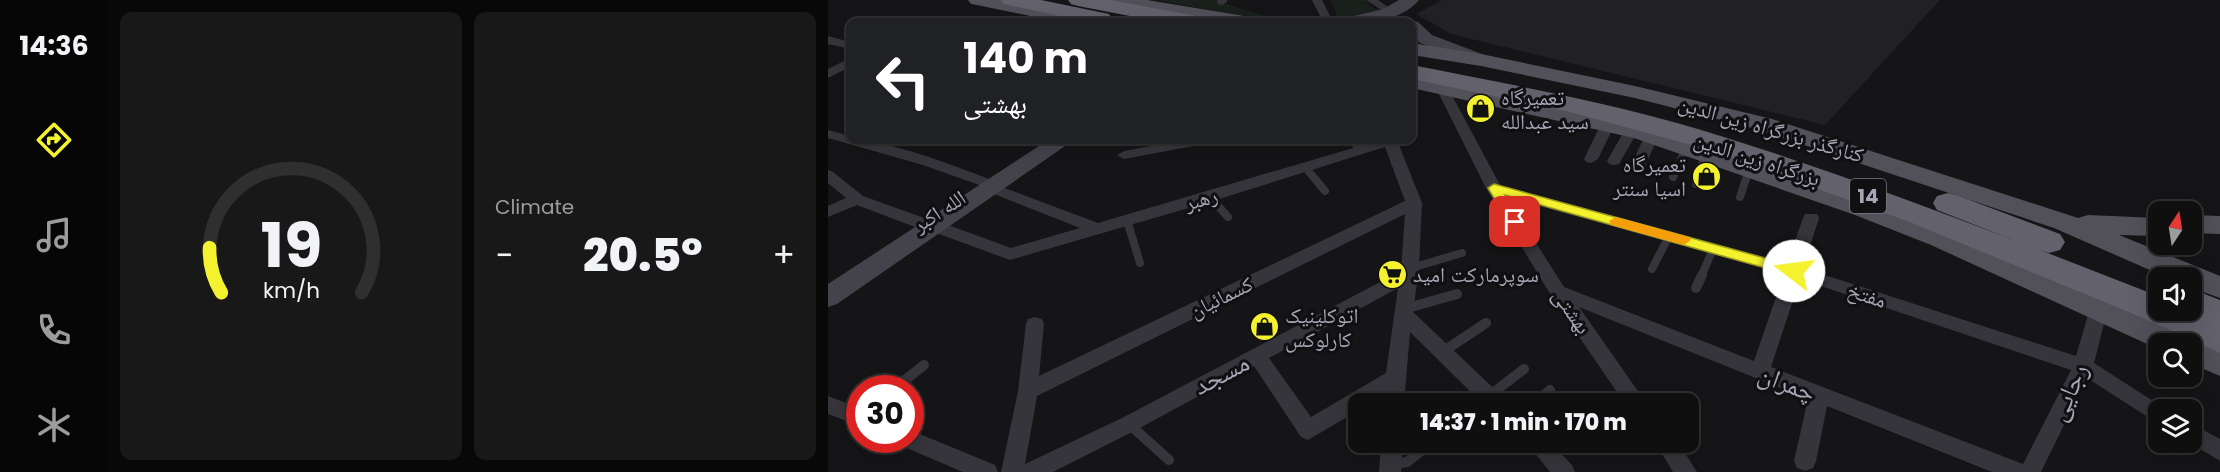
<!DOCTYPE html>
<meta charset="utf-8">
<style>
:root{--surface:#100f10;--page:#191819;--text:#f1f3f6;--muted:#9c9c9f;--line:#302f30;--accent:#f4f22e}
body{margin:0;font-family:Poppins,"Noto Naskh Arabic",sans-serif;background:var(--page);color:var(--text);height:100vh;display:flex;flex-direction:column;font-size:22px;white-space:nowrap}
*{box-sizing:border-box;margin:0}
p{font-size:20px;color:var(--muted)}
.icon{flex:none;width:33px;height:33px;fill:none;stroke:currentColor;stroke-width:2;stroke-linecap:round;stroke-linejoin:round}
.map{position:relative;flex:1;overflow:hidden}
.details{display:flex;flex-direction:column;gap:12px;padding:12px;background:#090809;width:720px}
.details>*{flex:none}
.hud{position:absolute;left:18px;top:18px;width:570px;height:126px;border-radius:12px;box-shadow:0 6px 24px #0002,0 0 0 2px var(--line);background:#202124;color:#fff;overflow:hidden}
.needle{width:39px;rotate:12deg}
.buttons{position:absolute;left:1320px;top:201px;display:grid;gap:12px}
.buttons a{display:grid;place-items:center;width:54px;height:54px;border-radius:12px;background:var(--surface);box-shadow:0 6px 24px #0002,0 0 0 2px var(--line);font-size:30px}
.speed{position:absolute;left:18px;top:375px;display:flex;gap:12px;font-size:30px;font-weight:700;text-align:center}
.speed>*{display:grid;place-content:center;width:78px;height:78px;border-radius:50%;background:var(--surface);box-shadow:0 6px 24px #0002,0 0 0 2px var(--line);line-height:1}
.speed .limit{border:9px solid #d22;background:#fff;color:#111}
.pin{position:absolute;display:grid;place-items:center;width:51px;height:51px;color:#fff;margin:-26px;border-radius:12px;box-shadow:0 3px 9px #0006}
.me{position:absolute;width:66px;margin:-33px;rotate:285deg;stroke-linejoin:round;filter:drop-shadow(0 0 4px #0008)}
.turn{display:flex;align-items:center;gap:21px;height:126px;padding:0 18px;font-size:27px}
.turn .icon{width:78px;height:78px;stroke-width:2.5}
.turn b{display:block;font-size:42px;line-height:51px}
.big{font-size:45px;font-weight:800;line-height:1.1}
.details .card{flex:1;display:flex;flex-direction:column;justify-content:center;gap:9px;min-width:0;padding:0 21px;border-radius:12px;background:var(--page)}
.details .dial{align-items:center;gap:0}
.dial svg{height:156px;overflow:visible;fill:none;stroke:var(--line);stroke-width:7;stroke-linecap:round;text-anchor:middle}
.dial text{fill:var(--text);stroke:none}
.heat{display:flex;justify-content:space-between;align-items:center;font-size:33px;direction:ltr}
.details .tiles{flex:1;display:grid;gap:12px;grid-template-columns:repeat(2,1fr)}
.trip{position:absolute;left:520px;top:393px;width:351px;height:60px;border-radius:12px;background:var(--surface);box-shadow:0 6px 24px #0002,0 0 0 2px var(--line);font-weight:800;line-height:60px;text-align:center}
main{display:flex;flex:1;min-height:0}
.tab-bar{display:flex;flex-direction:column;width:108px;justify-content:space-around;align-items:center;background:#060606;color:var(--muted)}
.tab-bar .icon{width:42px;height:42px}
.tab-bar .active{color:var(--accent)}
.tab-bar b{font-size:27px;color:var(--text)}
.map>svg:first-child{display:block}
</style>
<main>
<nav class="tab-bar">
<b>14:36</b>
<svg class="icon active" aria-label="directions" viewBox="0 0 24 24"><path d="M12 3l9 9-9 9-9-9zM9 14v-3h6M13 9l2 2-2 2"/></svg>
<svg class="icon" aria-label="music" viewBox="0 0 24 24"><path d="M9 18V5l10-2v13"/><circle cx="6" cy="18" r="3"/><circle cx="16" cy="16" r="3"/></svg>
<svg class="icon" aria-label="phone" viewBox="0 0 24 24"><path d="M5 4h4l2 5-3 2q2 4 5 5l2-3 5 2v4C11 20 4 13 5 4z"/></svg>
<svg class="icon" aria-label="climate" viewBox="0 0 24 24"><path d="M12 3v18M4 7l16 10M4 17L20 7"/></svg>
</nav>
<section class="details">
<div class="tiles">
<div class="card dial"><svg viewBox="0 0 100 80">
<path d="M14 69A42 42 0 1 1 86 69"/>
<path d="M14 69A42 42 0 0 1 8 46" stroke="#f4f22e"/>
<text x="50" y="56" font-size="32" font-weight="700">19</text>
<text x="50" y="72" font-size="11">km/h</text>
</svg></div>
<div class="card"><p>Climate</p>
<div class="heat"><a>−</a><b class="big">20.5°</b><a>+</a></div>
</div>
</div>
</section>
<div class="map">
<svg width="1392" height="472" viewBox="0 0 1392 472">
<rect width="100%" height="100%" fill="#151416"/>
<path fill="#212023" d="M614,0H1112L997,125L623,34L588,14Z"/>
<path fill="#1a211d" d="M329,0H387L440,17L406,15Z
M502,0H538L541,5L554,12L533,20L512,22Z"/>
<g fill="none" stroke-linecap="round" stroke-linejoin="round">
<path stroke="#36353b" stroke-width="8" d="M525,140L532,150
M477,167L497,191
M845,177L858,148
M868,184L877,155
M382,197L400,217
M912,197L921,170
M299,220L312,263
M583,268L634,253
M824,269L841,236
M873,277L885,249"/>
<path stroke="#36353b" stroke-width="10" d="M868,288L874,275
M576,309L629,294
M616,351L658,323
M67,388L96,365
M661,396L696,369
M706,404L722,390
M301,424L341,460
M563,465L579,462L603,443"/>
<path fill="#36353b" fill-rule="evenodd" d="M389,0H399V2L394,5L390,4Z
M484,0H494L505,22H495Z
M538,0H550L567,12L561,15Z
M0,36L22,42V49L0,44Z
M22,58V67L0,78V69Z
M614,84L620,88L672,185L959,263L975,218L977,214H989L991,218L975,268L1248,356L1262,308L1265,303L1271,301L1277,303L1280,308L1266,363L1339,410H1330V422L1323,419L1259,378L1213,472H1164L999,406L988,461L985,468L977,471L969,468L966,461L980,399L751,307L819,404H797L724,297L658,188L608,88ZM679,197L956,274L926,361L736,287ZM972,279L1243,370L1195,464L943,367Z
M779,122L786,126L770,159L763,163L758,162L756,159L772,126Z
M803,127L810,131L791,164L786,165L781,164L779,161L798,128Z
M0,130L22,136V140C61,140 124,165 161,179L163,183L270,223L552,140H569L594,203L591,268L585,312L676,398L679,404H655L582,332L576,404H556V394L541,404H531V410L480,440L473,437L426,366L308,430L225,472H173L190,391L198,324L200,319L207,317L214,319L216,324L211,376L577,201L557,147L388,200L182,260L100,230L98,227H87L29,205L0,217V206L18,198L0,183V170L5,172L35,196L99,219L101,222H112L183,248L252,228L156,190L154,186L95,165L0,138ZM577,214L573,271L294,418L197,464L209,396ZM570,288L558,373L483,417L441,358Z
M823,133L830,137L817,166L810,170L805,169L803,166L816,137Z
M356,140H383L376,144L296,159L289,155L296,151Z
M0,396L32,408V426L0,414Z
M1364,424L1392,439V461L1361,442H1364Z
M82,430L167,465L170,472H135L74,446L72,440H82Z
M553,442H575L573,472H551Z
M698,442H722L744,465L747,472H722Z
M827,442H850L869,472H845Z"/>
<path fill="#44434b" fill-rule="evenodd" d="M571,0H591C575,20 539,25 516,22L518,18L555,9Z
M584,21L590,22L604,35L659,56L662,60L659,64L653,65L592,43L584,35V22H578Z
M220,140H243L240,144L9,304L0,307V284Z"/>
<path fill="#52515a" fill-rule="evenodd" d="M140,0H175L256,16L263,18L265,22H232L149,5L143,4Z
M279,0H319L416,16L423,18L425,22H387L288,5L282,4Z
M584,43L653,54L807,86L944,119L1250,218L1260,215L1330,218V236L1291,235L1392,276V298L1364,288V278H1340L1226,228L928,129L807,98L653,66L584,55Z
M584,76L821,128L1045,203L1123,233L1360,335L1362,338L1392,349V376L1364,364V344H1330V349L1103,245L1027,215L806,138L584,88Z
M1364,215L1392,216V234L1364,233Z"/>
<path fill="#62616c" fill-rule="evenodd" d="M173,0H213L281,14L284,19L281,22H259L176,4Z
M240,0H282L363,15L371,17L374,22H333L250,6L243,4Z
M584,65C689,86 797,105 899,138C995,168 1089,203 1183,239L1109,210L1105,203L1109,196L1120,193L1131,196L1232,234L1237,242L1232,250L1221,253L1212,250L1330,296V310H1364V289L1392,300V353L1320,320L1079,221L878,149L738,111L584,79Z"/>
</g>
<path fill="#f4f22e" stroke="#9f9d1e" stroke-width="1.5" d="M666,184L966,266L974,271L966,276L677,195L694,222L687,227L683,226L660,188Z"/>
<path fill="#f59e0b" d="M788,217L861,237L863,240L856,245L783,225L781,221Z"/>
<defs>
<symbol id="shop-disc" viewBox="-11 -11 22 22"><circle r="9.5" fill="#f4f22e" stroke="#100f11"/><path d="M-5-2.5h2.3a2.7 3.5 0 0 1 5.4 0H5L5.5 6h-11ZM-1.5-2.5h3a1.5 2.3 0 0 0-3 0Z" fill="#111"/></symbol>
<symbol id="supermarket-disc" viewBox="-11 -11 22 22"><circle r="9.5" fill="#f4f22e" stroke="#100f11"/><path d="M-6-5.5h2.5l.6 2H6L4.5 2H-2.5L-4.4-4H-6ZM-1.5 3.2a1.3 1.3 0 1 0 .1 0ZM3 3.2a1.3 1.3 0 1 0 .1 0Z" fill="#111"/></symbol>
</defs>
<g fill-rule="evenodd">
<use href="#shop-disc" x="636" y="92" width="33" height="33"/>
<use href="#shop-disc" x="862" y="160" width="33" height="33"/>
<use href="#supermarket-disc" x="548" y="258" width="33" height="33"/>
<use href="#shop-disc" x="420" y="310" width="33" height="33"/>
</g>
<g text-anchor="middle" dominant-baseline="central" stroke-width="6" stroke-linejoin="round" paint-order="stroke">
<rect fill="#100f11" stroke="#797984" stroke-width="1.5" x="1022" y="179" width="36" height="34" rx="4.5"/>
<g font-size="20" font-weight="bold" fill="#a6a6b6">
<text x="1040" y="196">14</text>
</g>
<g font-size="21" fill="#a6a6b6" stroke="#100f11" text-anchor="start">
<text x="673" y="97">تعمیرگاه<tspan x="673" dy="24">سید عبدالله</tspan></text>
<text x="858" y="164" text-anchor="end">تعمیرگاه<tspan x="858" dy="24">اسیا سنتر</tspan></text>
<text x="585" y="274">سوپرمارکت امید</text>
<text x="457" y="315">اتوکلینیک<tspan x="457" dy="24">کارلوکس</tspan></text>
</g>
<g font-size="21" fill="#a6a6b6" stroke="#100f11">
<text transform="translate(943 129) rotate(16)">کنارگذر بزرگراه زین الدین</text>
<text transform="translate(929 159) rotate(18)">بزرگراه زین الدین</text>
<text transform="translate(373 199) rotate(-16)">رهبر</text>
<text transform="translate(111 211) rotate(-33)">الله اکبر</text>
<text transform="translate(1039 295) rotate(18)">مفتخ</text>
<text transform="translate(393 297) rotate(-26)">کسمائیان</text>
<text transform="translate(744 311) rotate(55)">بهشتی</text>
</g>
<g font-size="26" fill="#a6a6b6" stroke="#100f11">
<text transform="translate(393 374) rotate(-28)">مسجد</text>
<text transform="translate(959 383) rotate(21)">چمران</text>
<text transform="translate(1240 392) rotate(-65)">رجایی</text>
</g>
</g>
</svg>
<div class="buttons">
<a><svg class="needle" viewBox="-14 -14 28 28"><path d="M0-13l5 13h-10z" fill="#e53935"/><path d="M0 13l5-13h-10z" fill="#9c9c9f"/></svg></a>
<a><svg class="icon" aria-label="sound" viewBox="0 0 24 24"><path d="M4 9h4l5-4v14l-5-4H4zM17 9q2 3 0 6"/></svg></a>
<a><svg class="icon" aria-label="search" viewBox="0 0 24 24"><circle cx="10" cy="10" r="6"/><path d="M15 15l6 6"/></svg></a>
<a><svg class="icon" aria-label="layers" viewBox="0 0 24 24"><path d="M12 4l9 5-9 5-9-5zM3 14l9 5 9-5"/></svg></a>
</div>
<div class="speed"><div class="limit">30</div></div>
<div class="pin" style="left:687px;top:222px;background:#d93025"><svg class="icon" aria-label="arrive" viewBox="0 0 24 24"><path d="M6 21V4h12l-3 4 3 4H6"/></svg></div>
<svg class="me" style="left:966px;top:271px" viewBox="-20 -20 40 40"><circle r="19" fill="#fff"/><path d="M0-13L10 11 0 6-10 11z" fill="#f4f22e"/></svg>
<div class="trip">14:37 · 1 min · 170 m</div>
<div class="hud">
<div class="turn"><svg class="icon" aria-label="left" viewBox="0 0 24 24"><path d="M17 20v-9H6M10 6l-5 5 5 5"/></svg><div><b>140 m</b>بهشتی</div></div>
</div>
</div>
</main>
